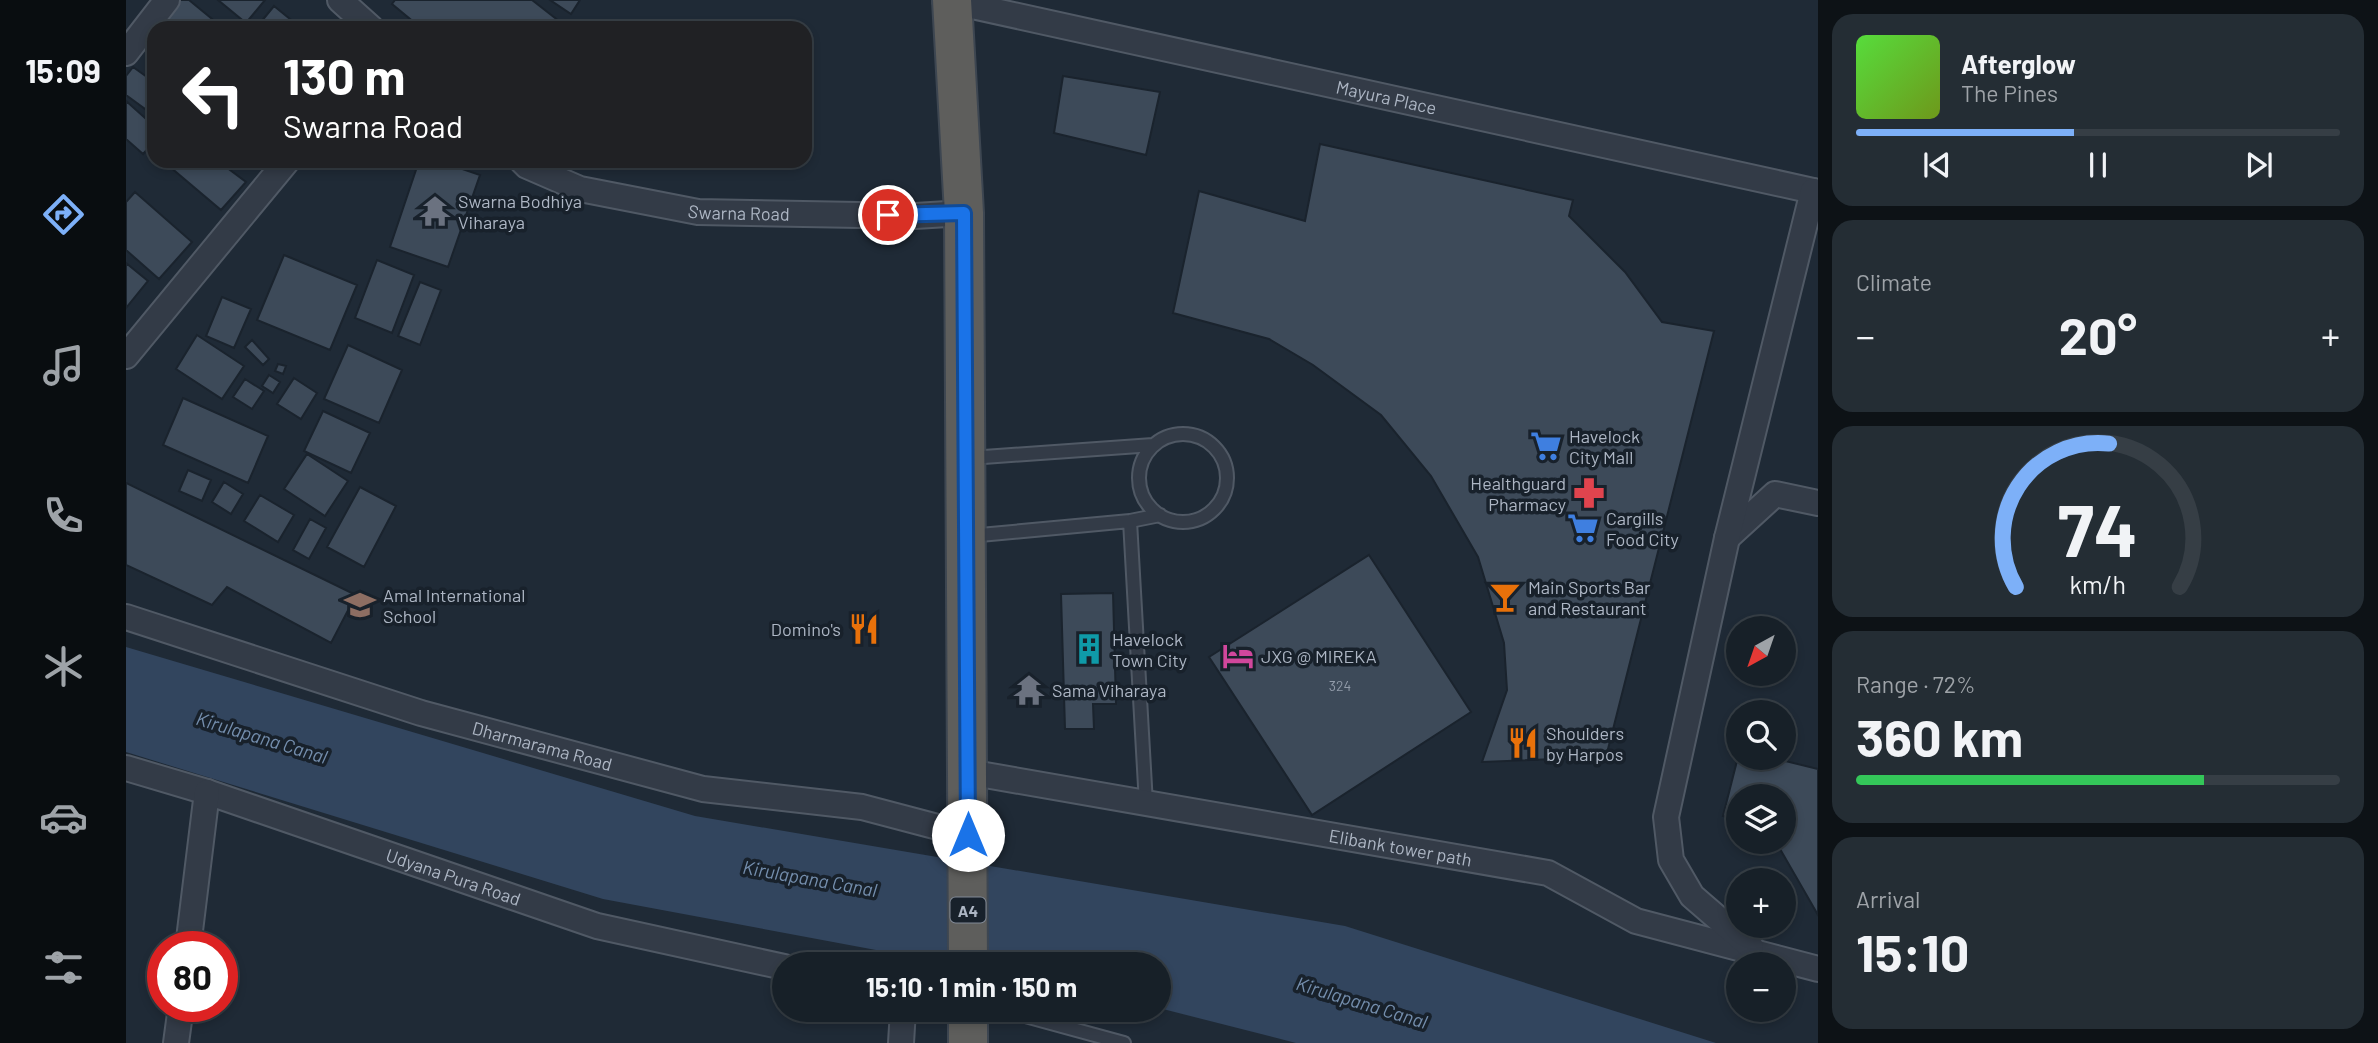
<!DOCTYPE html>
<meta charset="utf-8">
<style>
:root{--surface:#172028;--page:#242d34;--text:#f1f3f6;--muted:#9ea3a8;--line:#363e45;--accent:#7db0f8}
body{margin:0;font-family:Barlow,sans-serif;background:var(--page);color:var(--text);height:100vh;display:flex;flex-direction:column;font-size:26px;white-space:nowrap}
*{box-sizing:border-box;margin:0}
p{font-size:23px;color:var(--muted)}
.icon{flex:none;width:38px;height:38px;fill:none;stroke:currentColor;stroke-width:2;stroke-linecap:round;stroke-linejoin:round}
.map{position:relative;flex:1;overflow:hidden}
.side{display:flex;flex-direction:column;gap:14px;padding:14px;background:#0d1216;width:560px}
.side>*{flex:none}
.banner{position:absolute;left:21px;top:21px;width:665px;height:147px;border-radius:21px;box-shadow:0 4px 10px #0003,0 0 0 2px var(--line);background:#202124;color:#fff;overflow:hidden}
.needle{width:46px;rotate:220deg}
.buttons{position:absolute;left:1600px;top:616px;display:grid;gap:14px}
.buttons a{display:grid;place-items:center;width:70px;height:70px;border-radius:50%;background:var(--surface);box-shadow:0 4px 10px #0003,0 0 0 2px var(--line);font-size:35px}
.speed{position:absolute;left:21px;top:931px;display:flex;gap:14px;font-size:35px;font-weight:700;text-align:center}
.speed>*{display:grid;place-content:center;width:91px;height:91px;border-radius:50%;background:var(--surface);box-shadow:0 4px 10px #0003,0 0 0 2px var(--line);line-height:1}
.speed .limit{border:10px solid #d22;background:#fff;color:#111}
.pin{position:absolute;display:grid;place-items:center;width:60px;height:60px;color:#fff;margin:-30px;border:4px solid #fff;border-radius:50%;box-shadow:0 2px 7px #0007}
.me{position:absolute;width:77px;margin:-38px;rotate:0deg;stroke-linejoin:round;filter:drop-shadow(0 0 5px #0008)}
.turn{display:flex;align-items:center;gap:24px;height:147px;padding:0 21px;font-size:32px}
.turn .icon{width:91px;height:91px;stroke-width:2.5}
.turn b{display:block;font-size:49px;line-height:60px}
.big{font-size:52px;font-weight:700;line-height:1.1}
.side .tile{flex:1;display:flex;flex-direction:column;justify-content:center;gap:10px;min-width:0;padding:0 24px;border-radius:21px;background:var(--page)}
.side .dial{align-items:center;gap:0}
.dial svg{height:182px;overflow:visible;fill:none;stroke:var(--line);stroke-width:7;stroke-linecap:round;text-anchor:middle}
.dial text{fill:var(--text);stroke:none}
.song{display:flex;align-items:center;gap:21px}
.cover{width:84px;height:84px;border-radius:10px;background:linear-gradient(135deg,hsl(110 70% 55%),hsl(80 70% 35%))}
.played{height:7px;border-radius:4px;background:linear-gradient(90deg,var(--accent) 45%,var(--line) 45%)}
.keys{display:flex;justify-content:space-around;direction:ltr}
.heat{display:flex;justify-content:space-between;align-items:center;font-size:38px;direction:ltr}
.charge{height:10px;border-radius:5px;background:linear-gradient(90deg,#34c759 72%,var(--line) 0)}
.trip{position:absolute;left:646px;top:952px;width:399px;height:70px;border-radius:35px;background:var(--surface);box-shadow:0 4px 10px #0003,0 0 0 2px var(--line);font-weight:700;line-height:70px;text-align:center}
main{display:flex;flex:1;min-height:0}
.tab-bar{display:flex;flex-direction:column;width:126px;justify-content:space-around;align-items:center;background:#090d10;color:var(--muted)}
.tab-bar .icon{width:49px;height:49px}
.tab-bar .on{color:var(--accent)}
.tab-bar b{font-size:32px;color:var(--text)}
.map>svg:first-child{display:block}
</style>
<main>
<nav class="tab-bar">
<b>15:09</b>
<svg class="icon on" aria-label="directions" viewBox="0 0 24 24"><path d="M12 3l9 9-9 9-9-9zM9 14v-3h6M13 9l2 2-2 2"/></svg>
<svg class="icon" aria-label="music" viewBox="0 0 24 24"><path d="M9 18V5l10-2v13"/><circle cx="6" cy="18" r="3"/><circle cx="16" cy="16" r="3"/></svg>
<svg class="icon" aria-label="phone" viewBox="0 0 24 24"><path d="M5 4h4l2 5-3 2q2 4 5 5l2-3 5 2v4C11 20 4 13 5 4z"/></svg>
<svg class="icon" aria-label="climate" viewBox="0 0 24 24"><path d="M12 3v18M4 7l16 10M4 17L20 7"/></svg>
<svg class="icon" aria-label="car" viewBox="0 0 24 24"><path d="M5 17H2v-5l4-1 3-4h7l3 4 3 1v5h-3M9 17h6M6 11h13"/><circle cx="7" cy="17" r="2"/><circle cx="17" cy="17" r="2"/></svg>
<svg class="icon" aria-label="filters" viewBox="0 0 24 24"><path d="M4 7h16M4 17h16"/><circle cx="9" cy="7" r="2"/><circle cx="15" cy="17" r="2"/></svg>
</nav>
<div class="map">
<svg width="1692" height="1043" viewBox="0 0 1692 1043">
<rect width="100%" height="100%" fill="#1f2a36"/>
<path fill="#32455e" d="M0,647L569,816L1219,926L1590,1043H1170L1033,1008L1032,964H825L477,899L0,752Z"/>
<path fill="#3d4a59" stroke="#1a232d" stroke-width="2" d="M49,0H63L97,28H28V46L18,38Z
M92,0H139L120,23Z
M269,0H406L438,25L436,28H295L266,4Z
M424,0H454L445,14Z
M148,6L175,28H130Z
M7,67L28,82V111L26,114L0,95V76Z
M937,76L1034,92L1020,155L928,133Z
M0,101L28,126V142L17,154L0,139Z
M1194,144L1447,200L1443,216L1499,272L1536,322L1588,331L1480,757L1356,762L1381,690L1378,643L1352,557L1305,476L1255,415L1187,365L1143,339L1047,313L1073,191L1179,221Z
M37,161H92L120,182L95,210Z
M293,161H313L354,175L322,267L264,247Z
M420,161H440L432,171Z
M9,192L66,242L33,279L0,250V202Z
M158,255L231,285L204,350L131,320Z
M251,260L288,275L266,333L229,318Z
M0,263L22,281L0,308Z
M294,282L315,290L294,345L272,336Z
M96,297L125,309L108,348L80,336Z
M71,335L118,366L96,399L50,369Z
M126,340L143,359L137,365L119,347Z
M222,345L276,370L253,423L198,399Z
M152,364L160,366L157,374L149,371Z
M143,375L154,382L147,393L136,386Z
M168,378L191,393L175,419L151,404Z
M119,379L138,391L126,409L107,397Z
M57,398L142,436L122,483L37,445Z
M197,411L244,433L225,473L178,451Z
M181,454L222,481L199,516L158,489Z
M62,470L85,480L76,501L53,491Z
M98,482L117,494L105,514L86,502Z
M0,483L230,595L205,643L101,587L86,605L0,565Z
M234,487L270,506L238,567L201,547Z
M134,495L168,515L152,542L118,521Z
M184,519L200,528L183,559L167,550Z
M1243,555L1345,712L1186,815L1083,657Z
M987,593L990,704H967L968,729H939L935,594Z
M1612,757L1647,758L1692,769V915L1650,842H1657V796H1612V819L1597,816Z"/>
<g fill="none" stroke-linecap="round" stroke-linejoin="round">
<defs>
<path id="service" d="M1013 478a44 44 0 1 1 88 0a44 44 0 1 1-88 0Z
M844,458L1027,445
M1004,521L1020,804
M843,536L1004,521L1034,515
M877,1010L998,1043"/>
<g id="minor">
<path d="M214,0L245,28"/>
<path id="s1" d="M819,0L1692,192"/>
<path d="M0,53L41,0"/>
<path id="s2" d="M396,161L401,166L454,189L572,212L789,216L838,213"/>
<path d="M0,356L161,161"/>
<path d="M1601,538L1649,494L1692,503"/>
<path id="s3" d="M0,617L295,713L577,789L736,807L842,835"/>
<path id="s4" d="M0,768L81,792L471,926L658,967"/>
<path id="s5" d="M842,772L1422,873L1510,921L1692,969"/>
<path d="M62,947L81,792"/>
<path d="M1625,947L1566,896L1545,860L1540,817L1601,538L1687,191"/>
<path d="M50,1043L55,1006"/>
<path d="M775,1043L777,1010"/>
</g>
<path id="trunk" d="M826,0L838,213L842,964
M842,1010V1043"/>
</defs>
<use href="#service" stroke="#505965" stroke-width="16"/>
<use href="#minor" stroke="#505965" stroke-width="28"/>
<use href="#trunk" stroke="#3d4651" stroke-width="42"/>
<use href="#service" stroke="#333b47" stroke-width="12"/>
<use href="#minor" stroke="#333b47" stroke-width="24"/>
<use href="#trunk" stroke="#5e5e5c" stroke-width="38"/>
</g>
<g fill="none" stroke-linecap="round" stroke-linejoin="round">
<defs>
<path id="route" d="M762,215L838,213L842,835"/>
</defs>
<use href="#route" stroke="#114b97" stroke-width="18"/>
<use href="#route" stroke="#1a73e8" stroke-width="12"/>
</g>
<defs>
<symbol id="temple-bare" viewBox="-9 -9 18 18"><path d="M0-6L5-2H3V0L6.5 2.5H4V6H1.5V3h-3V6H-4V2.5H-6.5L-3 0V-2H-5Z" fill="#6b7280" stroke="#18212b" stroke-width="2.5" paint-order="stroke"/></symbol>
<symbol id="supermarket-bare" viewBox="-9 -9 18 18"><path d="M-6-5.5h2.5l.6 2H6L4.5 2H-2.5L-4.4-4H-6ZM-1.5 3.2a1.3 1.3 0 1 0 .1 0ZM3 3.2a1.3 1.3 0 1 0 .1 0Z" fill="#3f7fe0" stroke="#18212b" stroke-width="2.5" paint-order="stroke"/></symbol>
<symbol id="pharmacy-bare" viewBox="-9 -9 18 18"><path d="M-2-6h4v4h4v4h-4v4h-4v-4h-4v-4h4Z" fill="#e0444e" stroke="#18212b" stroke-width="2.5" paint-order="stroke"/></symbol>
<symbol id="bar-bare" viewBox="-9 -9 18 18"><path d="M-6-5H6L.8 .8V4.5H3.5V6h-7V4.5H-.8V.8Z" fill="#e8710a" stroke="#18212b" stroke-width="2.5" paint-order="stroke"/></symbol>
<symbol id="school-bare" viewBox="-9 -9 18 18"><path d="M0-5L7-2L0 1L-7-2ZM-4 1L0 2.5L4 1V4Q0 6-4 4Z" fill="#8d6e63" stroke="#18212b" stroke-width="2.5" paint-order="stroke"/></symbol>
<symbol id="restaurant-bare" viewBox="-9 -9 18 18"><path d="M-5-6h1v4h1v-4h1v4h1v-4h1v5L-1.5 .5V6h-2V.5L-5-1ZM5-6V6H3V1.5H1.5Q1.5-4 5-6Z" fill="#e8710a" stroke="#18212b" stroke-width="2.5" paint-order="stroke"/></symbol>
<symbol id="building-bare" viewBox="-9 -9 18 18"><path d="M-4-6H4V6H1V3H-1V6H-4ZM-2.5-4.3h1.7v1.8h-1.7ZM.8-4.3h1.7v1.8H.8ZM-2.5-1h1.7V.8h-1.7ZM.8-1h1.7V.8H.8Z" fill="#0f9aa8" stroke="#18212b" stroke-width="2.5" paint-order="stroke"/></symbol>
<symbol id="hotel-bare" viewBox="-9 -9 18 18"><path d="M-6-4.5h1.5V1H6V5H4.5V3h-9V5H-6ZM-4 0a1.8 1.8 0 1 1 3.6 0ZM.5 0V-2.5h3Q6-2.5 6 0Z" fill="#d1479c" stroke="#18212b" stroke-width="2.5" paint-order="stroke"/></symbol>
</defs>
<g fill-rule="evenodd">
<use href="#temple-bare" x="287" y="189" width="44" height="44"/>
<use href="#supermarket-bare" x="1398" y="424" width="44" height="44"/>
<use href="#pharmacy-bare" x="1441" y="471" width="44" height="44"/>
<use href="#supermarket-bare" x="1435" y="506" width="44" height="44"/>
<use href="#bar-bare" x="1357" y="575" width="44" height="44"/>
<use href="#school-bare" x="212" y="583" width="44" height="44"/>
<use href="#restaurant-bare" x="716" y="607" width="44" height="44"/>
<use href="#building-bare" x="941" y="627" width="44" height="44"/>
<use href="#hotel-bare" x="1090" y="634" width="44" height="44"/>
<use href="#temple-bare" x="881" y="668" width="44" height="44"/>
<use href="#restaurant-bare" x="1375" y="721" width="44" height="44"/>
</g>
<g text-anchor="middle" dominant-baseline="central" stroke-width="7" stroke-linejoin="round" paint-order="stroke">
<g font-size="14" fill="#919ba9">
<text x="1214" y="685">324</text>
</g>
<rect fill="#18212b" stroke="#808996" stroke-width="2" x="824.5" y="897.5" width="35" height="25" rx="5"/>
<g font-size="16" font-weight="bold" fill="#adb6c4">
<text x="842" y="910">A4</text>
</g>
<g font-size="18" fill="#adb6c4" stroke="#18212b">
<text stroke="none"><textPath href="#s1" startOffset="452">Mayura Place</textPath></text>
<text stroke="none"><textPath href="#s2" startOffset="226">Swarna Road</textPath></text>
<text stroke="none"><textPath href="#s3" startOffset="436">Dharmarama Road</textPath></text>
<text stroke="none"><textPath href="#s5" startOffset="439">Elibank tower path</textPath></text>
<text stroke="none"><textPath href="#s4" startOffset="345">Udyana Pura Road</textPath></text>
</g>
<g font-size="18" fill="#adb6c4" stroke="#18212b" text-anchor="start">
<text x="332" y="201">Swarna Bodhiya<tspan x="332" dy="21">Viharaya</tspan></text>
<text x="1443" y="436">Havelock<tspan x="1443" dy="21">City Mall</tspan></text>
<text x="1440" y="483" text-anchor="end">Healthguard<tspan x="1440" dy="21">Pharmacy</tspan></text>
<text x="1480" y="518">Cargills<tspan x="1480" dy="21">Food City</tspan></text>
<text x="1402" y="587">Main Sports Bar<tspan x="1402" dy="21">and Restaurant</tspan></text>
<text x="257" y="595">Amal International<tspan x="257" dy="21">School</tspan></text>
<text x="715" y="629" text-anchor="end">Domino's</text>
<text x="986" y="639">Havelock<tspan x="986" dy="21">Town City</tspan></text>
<text x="1135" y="656">JXG @ MIREKA</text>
<text x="926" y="690">Sama Viharaya</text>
<text x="1420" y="733">Shoulders<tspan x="1420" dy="21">by Harpos</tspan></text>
</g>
<g font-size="19" font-style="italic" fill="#748ead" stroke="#18212b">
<text transform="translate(136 737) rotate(17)">Kirulapana Canal</text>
<text transform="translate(684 878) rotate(10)">Kirulapana Canal</text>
<text transform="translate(1236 1002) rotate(17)">Kirulapana Canal</text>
</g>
</g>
</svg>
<div class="buttons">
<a><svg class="needle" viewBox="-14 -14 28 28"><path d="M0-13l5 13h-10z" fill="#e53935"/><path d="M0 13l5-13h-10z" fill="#9ea3a8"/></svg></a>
<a><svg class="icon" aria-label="search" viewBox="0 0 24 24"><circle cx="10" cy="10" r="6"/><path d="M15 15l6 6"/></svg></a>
<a><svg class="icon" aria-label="layers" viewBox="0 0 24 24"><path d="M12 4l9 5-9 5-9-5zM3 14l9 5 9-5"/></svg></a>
<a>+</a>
<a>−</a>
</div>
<div class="speed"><div class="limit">80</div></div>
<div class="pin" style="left:762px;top:215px;background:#d93025"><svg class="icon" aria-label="arrive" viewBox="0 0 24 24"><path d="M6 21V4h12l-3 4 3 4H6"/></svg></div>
<svg class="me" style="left:842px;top:835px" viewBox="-20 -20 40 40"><circle r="19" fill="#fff"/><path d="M0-13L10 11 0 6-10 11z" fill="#1a73e8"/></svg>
<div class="trip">15:10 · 1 min · 150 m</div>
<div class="banner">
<div class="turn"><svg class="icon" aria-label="left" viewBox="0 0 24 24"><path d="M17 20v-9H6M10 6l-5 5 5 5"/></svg><div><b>130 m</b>Swarna Road</div></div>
</div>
</div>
<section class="side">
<div class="tile">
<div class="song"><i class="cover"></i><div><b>Afterglow</b><p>The Pines</p></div></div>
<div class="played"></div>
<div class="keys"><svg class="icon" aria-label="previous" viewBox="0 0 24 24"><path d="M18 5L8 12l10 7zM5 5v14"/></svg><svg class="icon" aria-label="pause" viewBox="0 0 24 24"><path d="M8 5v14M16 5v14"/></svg><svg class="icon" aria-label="next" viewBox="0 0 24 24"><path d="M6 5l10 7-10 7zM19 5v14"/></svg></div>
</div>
<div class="tile"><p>Climate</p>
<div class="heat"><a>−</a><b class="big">20°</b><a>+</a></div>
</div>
<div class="tile dial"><svg viewBox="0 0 100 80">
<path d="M14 69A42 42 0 1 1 86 69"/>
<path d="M14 69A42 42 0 0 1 55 6" stroke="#7db0f8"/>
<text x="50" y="56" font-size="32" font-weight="700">74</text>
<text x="50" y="72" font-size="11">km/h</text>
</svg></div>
<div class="tile"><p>Range · 72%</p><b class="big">360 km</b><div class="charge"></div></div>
<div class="tile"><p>Arrival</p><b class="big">15:10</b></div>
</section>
</main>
